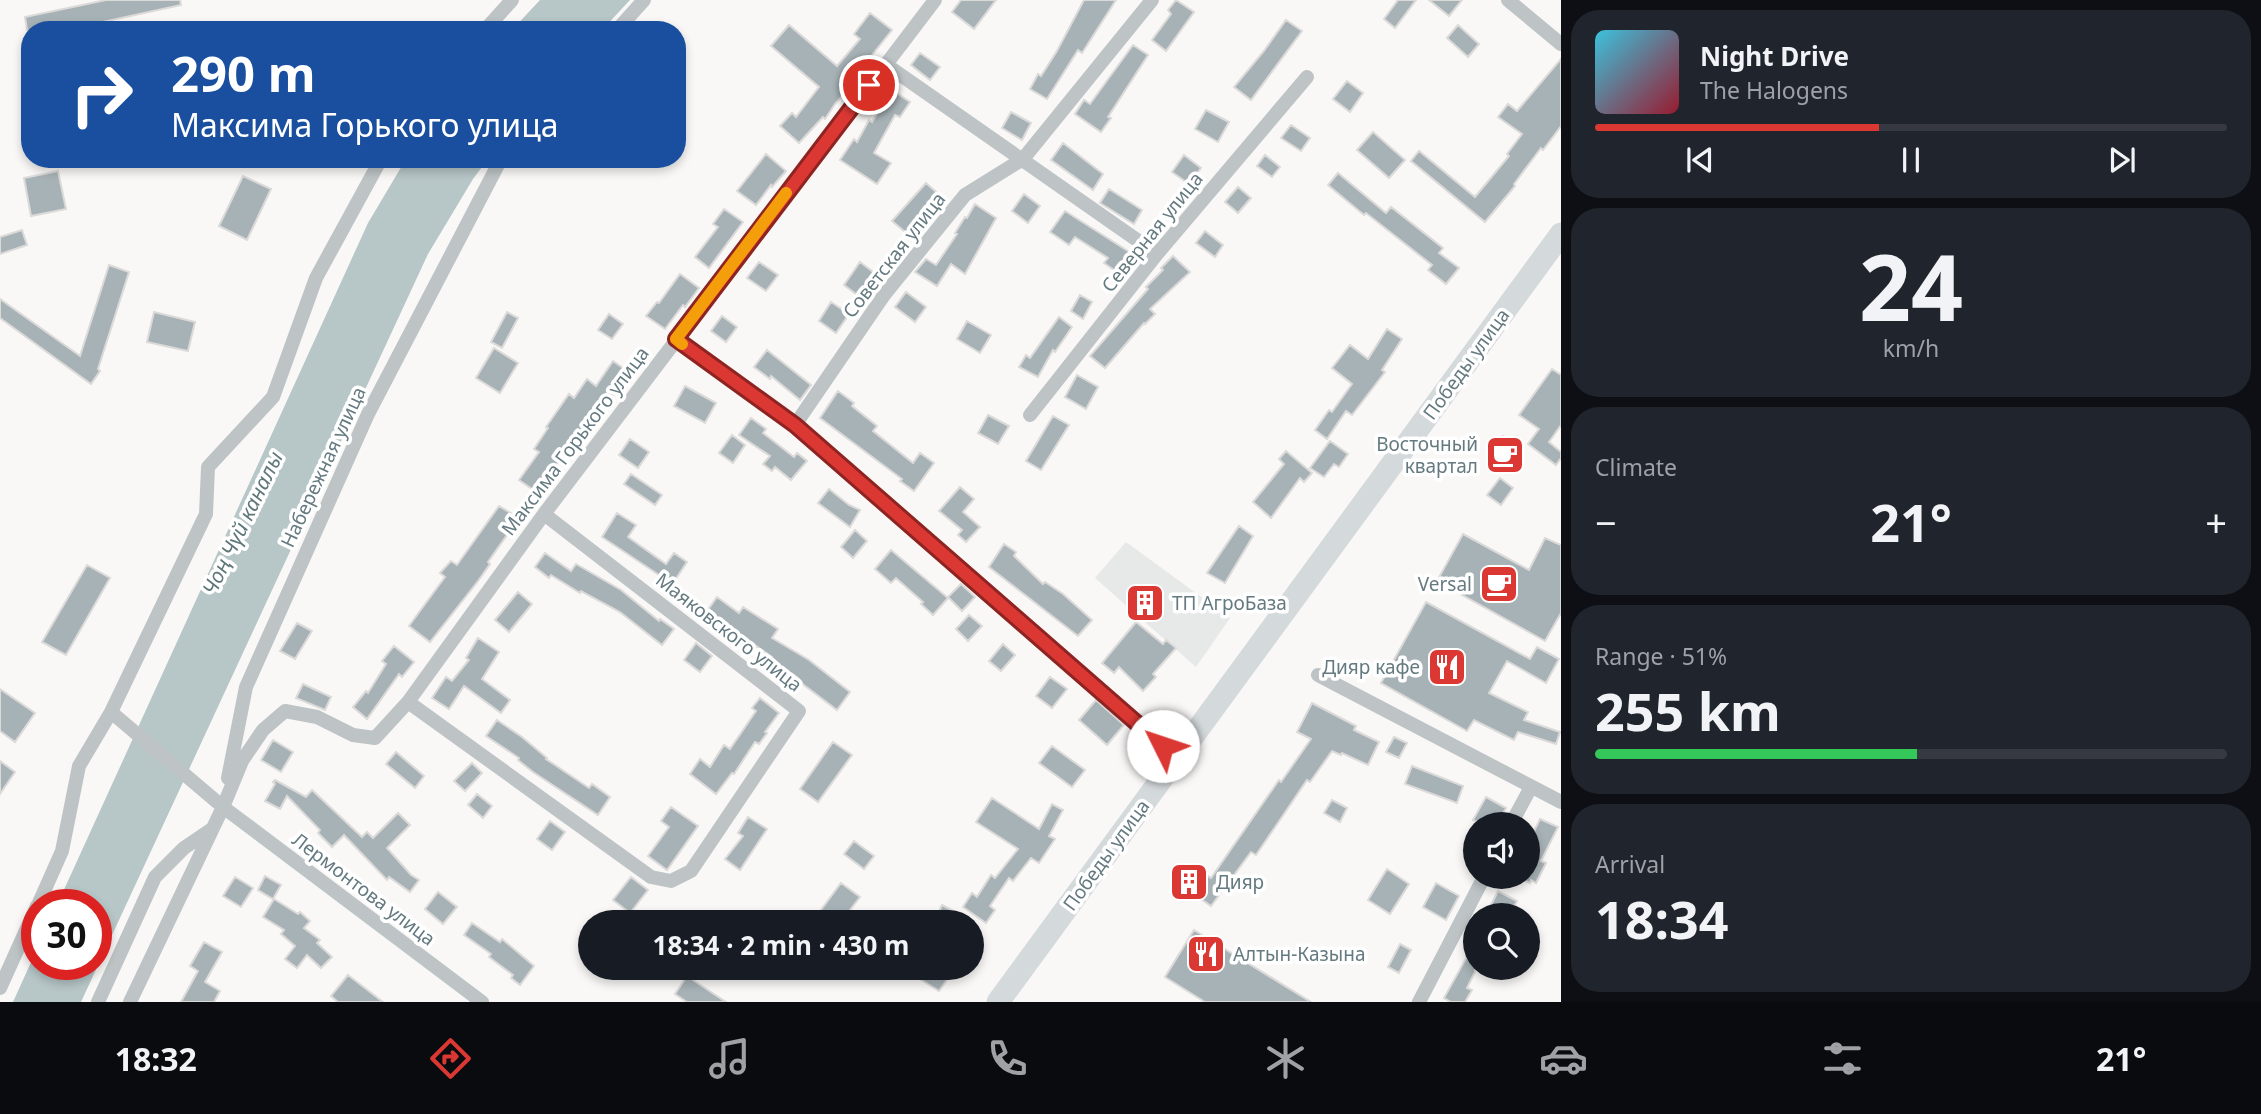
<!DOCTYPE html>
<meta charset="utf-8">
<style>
:root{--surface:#171b24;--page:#20242c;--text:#f1f3f6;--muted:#9ea1a6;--line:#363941;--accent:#db3834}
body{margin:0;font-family:"Noto Sans",sans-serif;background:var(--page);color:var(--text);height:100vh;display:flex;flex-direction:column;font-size:26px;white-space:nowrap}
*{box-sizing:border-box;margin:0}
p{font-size:23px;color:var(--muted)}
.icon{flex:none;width:38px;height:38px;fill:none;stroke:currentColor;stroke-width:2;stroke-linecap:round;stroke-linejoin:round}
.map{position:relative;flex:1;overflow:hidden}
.details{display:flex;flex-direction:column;gap:10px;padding:10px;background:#0d0f14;width:700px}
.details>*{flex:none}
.hud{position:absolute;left:21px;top:21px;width:665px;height:147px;border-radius:28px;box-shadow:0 4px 10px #0003;background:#1a4fa0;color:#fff;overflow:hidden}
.controls{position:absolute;left:1463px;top:812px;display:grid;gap:14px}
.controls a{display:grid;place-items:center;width:77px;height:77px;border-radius:50%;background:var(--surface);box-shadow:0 4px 10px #0003;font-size:35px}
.speed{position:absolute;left:21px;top:889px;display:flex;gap:14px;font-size:35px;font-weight:700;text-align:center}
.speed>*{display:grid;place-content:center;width:91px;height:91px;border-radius:50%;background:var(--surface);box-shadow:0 4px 10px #0003;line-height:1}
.speed .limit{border:10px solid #d22;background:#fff;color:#111}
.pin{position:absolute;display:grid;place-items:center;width:60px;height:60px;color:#fff;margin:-30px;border:4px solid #fff;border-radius:50%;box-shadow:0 2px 7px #0007}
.me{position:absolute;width:77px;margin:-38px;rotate:311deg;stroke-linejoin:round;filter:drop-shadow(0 0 5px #0008)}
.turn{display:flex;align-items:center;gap:24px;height:147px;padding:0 35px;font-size:32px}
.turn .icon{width:91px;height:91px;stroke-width:2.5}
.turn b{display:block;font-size:49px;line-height:60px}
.big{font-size:52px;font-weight:700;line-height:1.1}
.details .widget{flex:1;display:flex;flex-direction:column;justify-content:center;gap:10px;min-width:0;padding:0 24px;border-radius:28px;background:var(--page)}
.details .dial{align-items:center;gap:0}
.dial b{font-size:91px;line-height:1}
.song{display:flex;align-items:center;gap:21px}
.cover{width:84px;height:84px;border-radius:10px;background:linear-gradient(135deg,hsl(190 70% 55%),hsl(350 70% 35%))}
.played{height:7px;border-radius:4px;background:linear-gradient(90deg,var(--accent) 45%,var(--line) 45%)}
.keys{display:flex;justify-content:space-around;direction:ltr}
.heat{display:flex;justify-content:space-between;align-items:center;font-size:38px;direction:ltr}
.charge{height:10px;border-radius:5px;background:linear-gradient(90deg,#34c759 51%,var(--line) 0)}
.trip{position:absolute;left:578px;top:910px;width:406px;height:70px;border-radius:35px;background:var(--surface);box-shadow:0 4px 10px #0003;font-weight:700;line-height:70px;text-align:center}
.dock{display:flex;height:112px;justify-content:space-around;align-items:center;background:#090b0e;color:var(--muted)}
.dock .icon{width:49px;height:49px}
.dock .current{color:var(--accent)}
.dock b{font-size:32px;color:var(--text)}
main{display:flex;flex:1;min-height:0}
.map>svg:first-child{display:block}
</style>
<main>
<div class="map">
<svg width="1561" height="1002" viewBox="0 0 1561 1002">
<rect width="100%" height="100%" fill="#f9f8f7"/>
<path fill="#e7e8e8" d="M1126,542L1230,618L1196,667L1095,578Z"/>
<path fill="#b7c6c7" d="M540,0H630L602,30H512Z
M406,159H488L473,179L428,254L81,1002H13L37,949V964H96V905H57L368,223Z"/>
<path fill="#a7b2b6" stroke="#dbdad9" stroke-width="2" d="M106,0H180L181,5L66,30H27L25,17Z
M961,0H996L974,29L952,12Z
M1084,0H1116L1082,53L1078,50L1047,99L1030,89L1038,74L1041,76L1057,51Z
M1176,0L1194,12L1166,51L1152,40L1171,14L1168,10Z
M1398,0H1416L1395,28L1384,19Z
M1429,0H1462L1449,16Z
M870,13L892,30L865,64L868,66L835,104L825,119L823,117L799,143L780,126L792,113L796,117L819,87L771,46L789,25L837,66L860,39L854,34Z
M1286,20L1302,31L1251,100L1234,87L1264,51Z
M1458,25L1479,44L1468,57L1447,38Z
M1133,45L1148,55L1108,117L1111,118L1101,132L1075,114L1084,100L1090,104Z
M920,53L940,67L930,80L911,65Z
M1561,59V126L1543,150L1541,148L1514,184L1515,186L1485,222L1411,161L1419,151L1475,197L1509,156L1507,154L1522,134L1498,117L1508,104L1517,111Z
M1347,81L1363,93L1350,112L1333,99Z
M892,90L910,102L900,117L895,115L874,153L891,163L877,184L840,160L854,139L857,142L869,120L872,122Z
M1206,110L1229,122L1218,142L1195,129Z
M1011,112L1031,123L1022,140L1002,128Z
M1291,125L1310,138L1301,151L1281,138Z
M1373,132L1405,160L1389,178L1357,150Z
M1063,143L1103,174L1093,190L1051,160Z
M766,154L786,171L772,187L771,185L756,205L737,191Z
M1184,155L1201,168L1189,184L1172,172Z
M1265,155L1280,167L1272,177L1257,166Z
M58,171L66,209L31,216L24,178Z
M1338,173L1386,213L1391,207L1443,248L1439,253L1459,268L1446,284L1428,270L1432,265L1366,213L1364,215L1328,185Z
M243,176L271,189L247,240L219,226Z
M926,183L944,199L933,208L910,236L892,221Z
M1238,187L1251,198L1238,213L1225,202Z
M1109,189L1142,210L1134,224L1100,203Z
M1024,194L1040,206L1028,223L1012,211Z
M975,204L996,218L965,274L951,264L937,286L915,272L926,259L936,265L957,234L955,233L965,217L967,218Z
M724,209L743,222L709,268L695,257L718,227L713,224Z
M1065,211L1131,253L1117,272L1104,263L1108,258L1075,237L1069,245L1050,232Z
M22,230L27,245L0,254V237Z
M1205,231L1223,245L1215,257L1196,243Z
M1173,256L1190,272L1150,309L1155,314L1145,324L1144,323L1105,368L1090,356L1148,289L1146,287L1163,270L1161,268Z
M759,262L778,275L766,291L747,278Z
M860,262L881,278L864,300L844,285Z
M109,265L129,272L98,369L100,371L91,384L0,318V299L80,356Z
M680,274L699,288L685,307L683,305L665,329L646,316L657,302L659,303Z
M906,292L926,307L915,322L895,307Z
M1080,295L1092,302L1083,319L1071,311Z
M831,302L849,314L836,333L819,321Z
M154,312L195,322L188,351L147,342Z
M507,312L518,318L502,348L491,342Z
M609,314L623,324L612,339L598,330Z
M722,316L737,327L726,342L711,331Z
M1059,317L1072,327L1055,352L1053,350L1038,377L1019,367L1026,355L1030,358Z
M967,321L991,335L980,353L957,339Z
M1387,329L1402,339L1382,370L1385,372L1352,415L1346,411L1327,439L1315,430L1329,410L1332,412L1352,384L1332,368L1350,345L1368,359Z
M494,348L518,363L500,393L476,378Z
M767,350L811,385L800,400L771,376L770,379L754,367Z
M613,361L630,373L574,446L571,444L538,493L519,480L539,452L534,449L548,428L546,427L569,394L574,398L587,379L596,386Z
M1552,369L1561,375V425L1549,442L1561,452V458L1556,465L1528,444L1539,429L1519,415Z
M1077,375L1098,387L1086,409L1065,397Z
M685,386L716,403L705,423L674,406Z
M838,391L854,403L852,406L877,426L873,431L913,463L920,453L934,463L914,491L900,481L902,479L820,418Z
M988,415L1009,426L998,444L978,433Z
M1053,416L1069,425L1041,470L1026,461Z
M751,418L766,429L763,433L794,457L797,453L807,461L791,480L775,467L772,471L763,464L770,456L739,435Z
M732,435L745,445L733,463L719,453Z
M1503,436L1523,452L1507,473L1487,458Z
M630,439L649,452L638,468L619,455Z
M1330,441L1348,454L1339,467L1334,464L1324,477L1310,468Z
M1286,451L1312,473L1304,482L1300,478L1271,518L1253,502L1284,464L1279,459Z
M631,474L662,495L655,505L624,484Z
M1500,478L1513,488L1501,505L1487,495Z
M960,487L974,499L963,512L980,527L966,542L958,535L962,530L939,511Z
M829,489L849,505L860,510L850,527L818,503Z
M499,506L519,518L488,562L490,564L478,581L430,642L409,626L445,577L440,573L451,561L457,565Z
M617,513L636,525L628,537L666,564L674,553L687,562L671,586L658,577L659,575L602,537Z
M1239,526L1253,536L1225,583L1207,573Z
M855,530L867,541L853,558L841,547Z
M1463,534L1529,570L1545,538L1561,545V613L1545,641L1437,581Z
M1004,544L1016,552L1014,556L1043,584L1045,582L1063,594L1092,620L1078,636L989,567Z
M891,550L948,598L933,615L921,604L923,602L896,578L891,583L875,569Z
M545,553L571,571L576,564L621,590L659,621L660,619L674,629L662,645L620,612L581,591L580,593L551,575L549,578L535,567Z
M87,565L110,578L66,655L42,642Z
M961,584L975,597L962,611L948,597Z
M1149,588L1160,597L1140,618L1131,610Z
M518,592L532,604L509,632L495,620Z
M717,597L739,613L743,607L778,629L772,638L809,660L850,692L837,710L796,679L797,677L770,660L772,657L719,620L717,623L705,614Z
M1426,602L1530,659L1537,647L1559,659L1546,683L1507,661L1489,693L1528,712L1524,720L1560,732L1556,744L1518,732L1514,740L1474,720L1467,731L1381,683Z
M969,615L982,626L968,641L956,629Z
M1136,622L1163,644L1166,640L1176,648L1153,674L1156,677L1143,691L1119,667L1114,673L1102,663Z
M297,623L312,631L295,659L280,651Z
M478,638L499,652L482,679L510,700L501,713L464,686L449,709L432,698L446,677L452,681L469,660L466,658Z
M696,643L712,656L700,672L684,660Z
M1003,644L1015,655L1001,671L989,661Z
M394,646L414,662L402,677L399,674L367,719L353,707L366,691L368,693L386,664L382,661Z
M1050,677L1067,689L1052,708L1036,696Z
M303,684L331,697L325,710L296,698Z
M0,689L35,713L15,742L0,731Z
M760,698L779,713L765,732L767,733L759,744L755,742L734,774L732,773L716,794L690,774L700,759L710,767L724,745L730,749L756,711L752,708Z
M1096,700L1124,725L1107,745L1079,720Z
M1312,703L1356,726L1354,730L1379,742L1368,765L1342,753L1341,755L1332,751L1310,782L1307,780L1256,855L1251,852L1211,906L1191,892L1186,899L1175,890L1192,865L1211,878L1279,780L1281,782L1311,739L1297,732Z
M497,720L522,737L547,758L546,759L589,788L592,784L610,797L598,815L533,772L518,760L519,758L486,736Z
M1394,737L1407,743L1399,758L1386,752Z
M273,740L293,752L281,772L261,760Z
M833,742L852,755L818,802L800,789Z
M1052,746L1085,770L1072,787L1039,763Z
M396,752L424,776L415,788L386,764Z
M0,761L15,772L0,794Z
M472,763L482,773L465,791L454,781Z
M1412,766L1463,786L1457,803L1405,784Z
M275,780L306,797L312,790L362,837L367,832L373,838L398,813L410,825L387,848L411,875L419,880L410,892L389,877L387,880L344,835L332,847L318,833L320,830L287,796L280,809L265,801L275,784L273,782Z
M477,794L492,806L483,818L468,805Z
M1486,797L1506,808L1497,824H1481L1473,820Z
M992,798L1039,829L1052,804L1063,810L1049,836L1055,839L1039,863L1031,858L1013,881L1009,878L990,906L995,910L986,923L963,907L972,893L977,897L991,875L995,878L1018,849L976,822Z
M1332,800L1347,808L1340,822L1324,813Z
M671,807L698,826L667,870L648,856L669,827L661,821Z
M748,817L767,829L740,870L725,859L743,836L738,833Z
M1540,819L1558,827L1541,861L1546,863L1536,883L1531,880L1530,883L1520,879L1521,877H1528V863L1534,851L1528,848V844Z
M550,821L565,832L552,850L537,839Z
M854,841L874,856L864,869L844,854Z
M1387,869L1409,884L1390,914L1368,900Z
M265,876L281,885L273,899L258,890Z
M235,877L253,888L241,907L223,896Z
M631,877L648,890L630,913L613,900Z
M841,883L860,897L850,910L868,922H839L821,910Z
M1436,883L1459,896L1446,920L1423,907Z
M1498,891L1517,901L1509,915L1490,907Z
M438,892L457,907L443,924L425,909Z
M274,899L298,914L300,912L310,921L304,928L320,940L317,943L332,957L321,968L307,955L297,968L285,959L295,946L281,934L284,930L263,917Z
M942,905L974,922H945L936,918Z
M472,923L500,942L502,939L534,966L520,985L511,978L513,975L489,957L491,954L464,935Z
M1194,930L1311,1002H1205L1165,977Z
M204,942L222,952L205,982L220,991L214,1002H181L198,971L190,966Z
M1475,942V972L1467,988L1472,990L1465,1002H1451L1444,998Z
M1400,944L1411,950L1399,973L1388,967Z
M902,968H941L951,974L939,991Z
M348,975L383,1002H338L331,996Z
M687,976L726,1002H687L675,994Z"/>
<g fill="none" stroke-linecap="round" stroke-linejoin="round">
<path stroke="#bec4c6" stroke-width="14" d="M1508,0L1561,44
M485,30L512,0
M617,30L644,0
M885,64L1157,254
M676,339L795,425L1177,758
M1030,415L1157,254L1307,77
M795,425L884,295L965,195L1023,159L1152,0
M1318,675L1561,802
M408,702L651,877L671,881L691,871L799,711L544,514
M111,712L223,807L482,1002
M228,778L246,687L368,414L501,159
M1511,824L1531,787
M38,905L62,851L79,766L111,712L206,514L208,467L273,397L316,278L381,159
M0,988L37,906
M98,1002L155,877L184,848L212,829
M130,1002L223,807L242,761L263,730L285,711L317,717L353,735L375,738L408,702L544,514L935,0
M1419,1002L1484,877"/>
<path stroke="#d4d9dc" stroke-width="23" d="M998,1002L1561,234"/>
</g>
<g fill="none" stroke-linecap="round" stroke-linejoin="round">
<defs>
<path id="route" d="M869,85L676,339L795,425L1163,746"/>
</defs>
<use href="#route" stroke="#8e2422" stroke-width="18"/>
<use href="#route" stroke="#db3834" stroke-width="12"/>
<path stroke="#f59e0b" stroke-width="12" d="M682,344L676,339L786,193"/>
</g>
<defs>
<symbol id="cafe-square" viewBox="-11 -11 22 22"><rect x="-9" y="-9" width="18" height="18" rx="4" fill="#db3834" stroke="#fff"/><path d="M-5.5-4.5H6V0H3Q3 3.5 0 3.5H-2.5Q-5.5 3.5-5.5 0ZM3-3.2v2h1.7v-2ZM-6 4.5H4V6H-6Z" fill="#fff"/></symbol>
<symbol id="building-square" viewBox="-11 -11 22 22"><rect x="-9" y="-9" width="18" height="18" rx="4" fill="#db3834" stroke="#fff"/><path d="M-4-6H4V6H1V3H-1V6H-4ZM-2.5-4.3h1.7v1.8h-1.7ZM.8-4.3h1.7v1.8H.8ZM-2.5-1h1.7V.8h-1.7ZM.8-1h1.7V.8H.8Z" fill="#fff"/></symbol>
<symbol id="restaurant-square" viewBox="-11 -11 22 22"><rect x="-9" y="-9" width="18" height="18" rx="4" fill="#db3834" stroke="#fff"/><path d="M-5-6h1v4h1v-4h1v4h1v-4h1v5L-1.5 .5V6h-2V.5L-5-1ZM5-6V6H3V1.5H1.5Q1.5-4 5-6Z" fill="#fff"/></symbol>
</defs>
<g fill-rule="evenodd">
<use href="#cafe-square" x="1483" y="433" width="44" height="44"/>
<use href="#cafe-square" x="1477" y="562" width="44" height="44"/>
<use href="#building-square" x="1123" y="581" width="44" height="44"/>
<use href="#restaurant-square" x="1425" y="645" width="44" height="44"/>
<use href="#building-square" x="1167" y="860" width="44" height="44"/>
<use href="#restaurant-square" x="1184" y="932" width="44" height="44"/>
</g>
<g text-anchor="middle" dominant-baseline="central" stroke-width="7" stroke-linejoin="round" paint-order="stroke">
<g font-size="19" fill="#657a80" stroke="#fff">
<text transform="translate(1152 232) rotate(-51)">Северная улица</text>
<text transform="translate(894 255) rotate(-52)">Советская улица</text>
<text transform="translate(1466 364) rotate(-54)">Победы улица</text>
<text transform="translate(575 441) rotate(-53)">Максима Горького улица</text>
<text transform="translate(323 467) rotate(-65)">Набережная улица</text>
<text transform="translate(729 632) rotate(38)">Маяковского улица</text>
<text transform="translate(1106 855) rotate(-54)">Победы улица</text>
<text transform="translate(364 889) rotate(37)">Лермонтова улица</text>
</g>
<g font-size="19" fill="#657a80" stroke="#fff" text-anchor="end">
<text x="1478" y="444">Восточный<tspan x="1478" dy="22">квартал</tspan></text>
<text x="1472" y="584">Versal</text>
<text x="1172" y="603" text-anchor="start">ТП АгроБаза</text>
<text x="1420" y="667">Дияр кафе</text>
<text x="1216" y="882" text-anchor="start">Дияр</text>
<text x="1233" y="954" text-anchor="start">Алтын-Казына</text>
</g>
<g font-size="21" font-style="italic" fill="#60787a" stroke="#fff">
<text transform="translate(242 523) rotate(-64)">Чоң Чүй каналы</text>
</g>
</g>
</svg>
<div class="controls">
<a><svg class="icon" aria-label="sound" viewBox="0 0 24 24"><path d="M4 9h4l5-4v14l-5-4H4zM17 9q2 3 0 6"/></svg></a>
<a><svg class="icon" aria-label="search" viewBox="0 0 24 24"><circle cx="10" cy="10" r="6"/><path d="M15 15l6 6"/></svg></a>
</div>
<div class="speed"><div class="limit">30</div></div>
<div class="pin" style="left:869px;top:85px;background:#d93025"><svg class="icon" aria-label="arrive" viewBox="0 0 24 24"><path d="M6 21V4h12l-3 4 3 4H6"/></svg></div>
<svg class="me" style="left:1163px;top:746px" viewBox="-20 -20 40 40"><circle r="19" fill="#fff"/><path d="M0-13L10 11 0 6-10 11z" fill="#db3834"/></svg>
<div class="trip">18:34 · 2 min · 430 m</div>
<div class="hud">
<div class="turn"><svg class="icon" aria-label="right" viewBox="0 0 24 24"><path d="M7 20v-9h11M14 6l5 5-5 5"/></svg><div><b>290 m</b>Максима Горького улица</div></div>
</div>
</div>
<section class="details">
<div class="widget">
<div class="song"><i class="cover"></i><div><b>Night Drive</b><p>The Halogens</p></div></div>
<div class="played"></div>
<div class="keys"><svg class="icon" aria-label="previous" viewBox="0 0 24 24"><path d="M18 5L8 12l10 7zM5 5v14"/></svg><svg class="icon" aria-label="pause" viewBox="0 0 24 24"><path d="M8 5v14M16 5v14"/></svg><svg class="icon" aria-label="next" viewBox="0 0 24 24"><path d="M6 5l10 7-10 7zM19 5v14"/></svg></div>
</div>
<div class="widget dial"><b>24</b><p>km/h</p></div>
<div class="widget"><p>Climate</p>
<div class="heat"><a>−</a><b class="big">21°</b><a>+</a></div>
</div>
<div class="widget"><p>Range · 51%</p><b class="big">255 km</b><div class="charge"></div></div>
<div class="widget"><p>Arrival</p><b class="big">18:34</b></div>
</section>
</main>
<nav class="dock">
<b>18:32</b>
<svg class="icon current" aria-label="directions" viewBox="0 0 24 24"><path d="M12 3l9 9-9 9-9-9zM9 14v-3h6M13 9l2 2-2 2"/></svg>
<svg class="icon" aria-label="music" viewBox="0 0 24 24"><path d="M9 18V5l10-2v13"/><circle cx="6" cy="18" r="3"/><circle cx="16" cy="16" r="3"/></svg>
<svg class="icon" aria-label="phone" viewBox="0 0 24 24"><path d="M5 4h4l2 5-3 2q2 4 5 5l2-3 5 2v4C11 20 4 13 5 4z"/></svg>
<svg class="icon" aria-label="climate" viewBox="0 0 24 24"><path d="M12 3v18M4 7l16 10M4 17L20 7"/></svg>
<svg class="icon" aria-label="car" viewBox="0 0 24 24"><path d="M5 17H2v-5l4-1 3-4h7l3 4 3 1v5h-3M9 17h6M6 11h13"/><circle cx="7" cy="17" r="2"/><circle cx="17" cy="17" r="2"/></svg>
<svg class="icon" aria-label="filters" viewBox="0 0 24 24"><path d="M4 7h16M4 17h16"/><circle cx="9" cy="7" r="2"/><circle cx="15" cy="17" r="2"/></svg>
<b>21°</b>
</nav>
